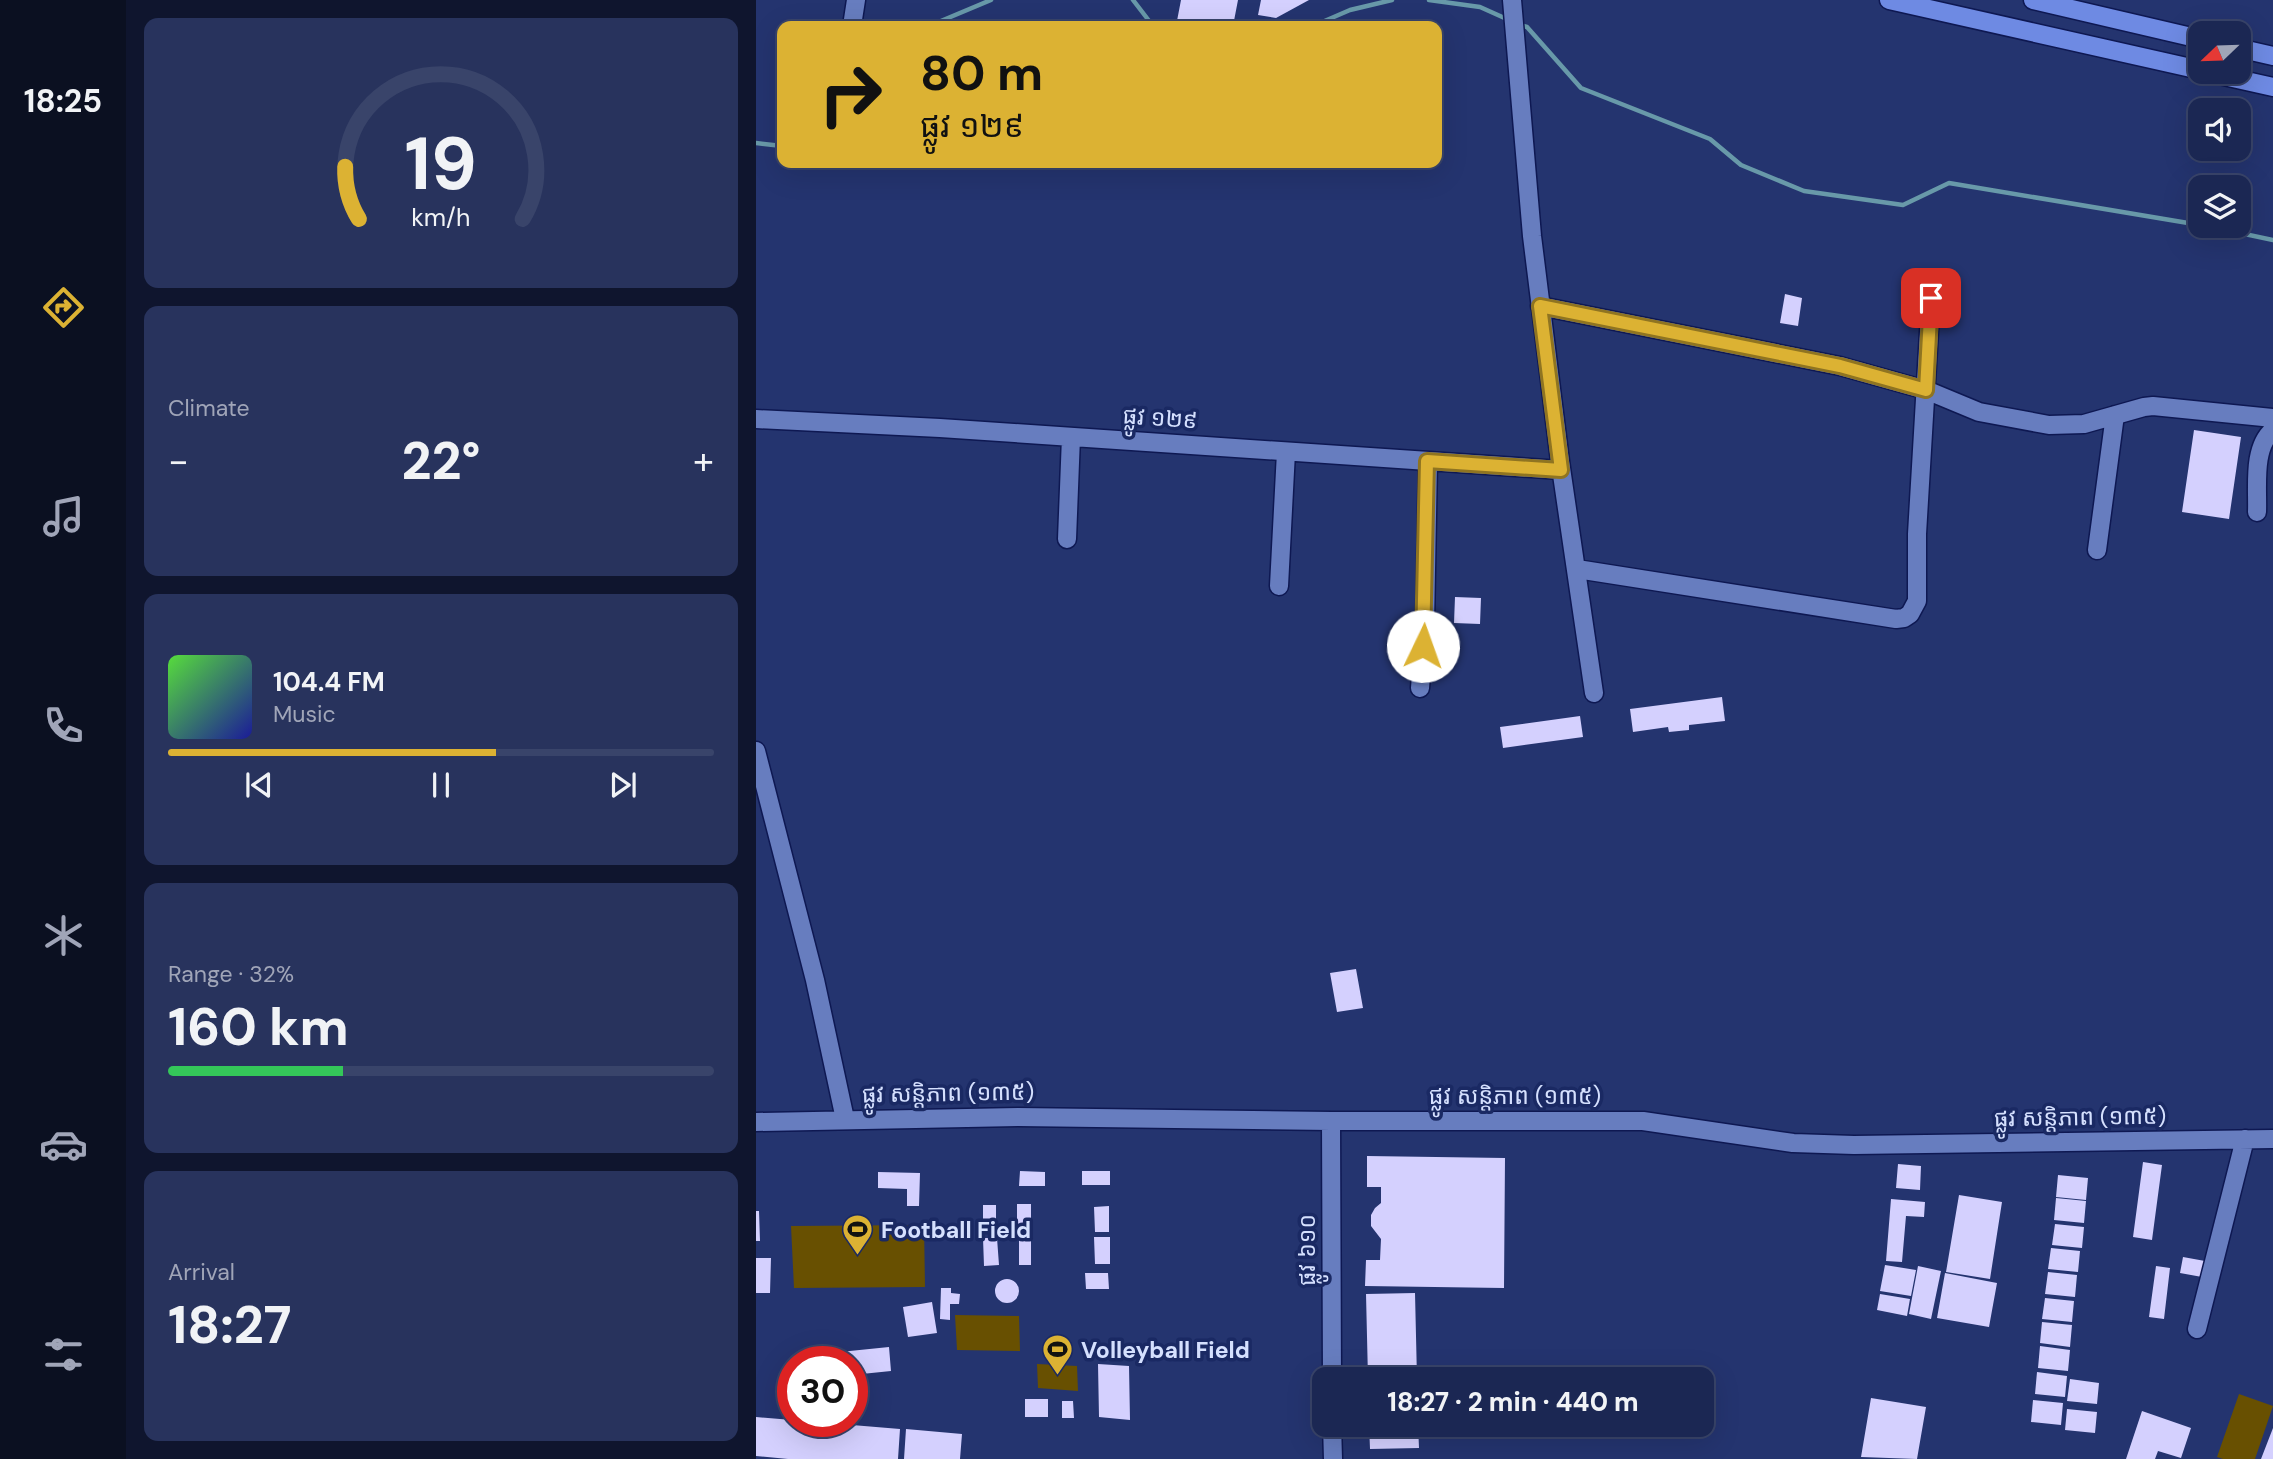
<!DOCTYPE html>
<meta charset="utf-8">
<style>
:root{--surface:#1b2753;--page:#28335d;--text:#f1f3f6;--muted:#a0a5b8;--line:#39446a;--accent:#dcb233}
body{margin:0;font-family:"DM Sans","Noto Sans Khmer",sans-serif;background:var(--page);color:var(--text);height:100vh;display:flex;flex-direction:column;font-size:26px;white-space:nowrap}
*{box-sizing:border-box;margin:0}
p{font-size:23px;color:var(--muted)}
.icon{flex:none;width:38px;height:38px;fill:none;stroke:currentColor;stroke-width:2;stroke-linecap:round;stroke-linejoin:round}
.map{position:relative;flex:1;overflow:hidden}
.details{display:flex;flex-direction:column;gap:18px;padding:18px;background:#0f152e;width:630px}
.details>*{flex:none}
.guide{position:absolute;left:21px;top:21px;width:665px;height:147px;border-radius:14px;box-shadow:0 7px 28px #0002,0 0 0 2px var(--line);background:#dcb233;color:#111;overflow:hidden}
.needle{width:46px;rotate:247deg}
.fabs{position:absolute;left:1432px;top:21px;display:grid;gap:14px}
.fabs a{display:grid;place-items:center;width:63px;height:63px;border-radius:14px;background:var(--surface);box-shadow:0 7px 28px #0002,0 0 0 2px var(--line);font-size:35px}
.speed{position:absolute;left:21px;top:1346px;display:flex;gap:14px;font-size:35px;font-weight:700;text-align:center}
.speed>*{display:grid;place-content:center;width:91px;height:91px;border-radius:50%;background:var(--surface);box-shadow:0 7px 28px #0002,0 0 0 2px var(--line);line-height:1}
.speed .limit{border:10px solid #d22;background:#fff;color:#111}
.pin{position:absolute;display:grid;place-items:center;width:60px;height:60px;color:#fff;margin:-30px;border-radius:14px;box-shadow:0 4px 10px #0006}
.me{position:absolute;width:77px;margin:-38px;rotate:3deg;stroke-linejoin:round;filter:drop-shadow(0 0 5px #0008)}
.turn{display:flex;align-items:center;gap:24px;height:147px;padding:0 28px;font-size:32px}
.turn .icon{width:91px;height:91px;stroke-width:2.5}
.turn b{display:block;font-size:49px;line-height:60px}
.big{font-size:52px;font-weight:800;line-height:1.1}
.details .widget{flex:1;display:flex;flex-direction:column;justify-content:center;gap:10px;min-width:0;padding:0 24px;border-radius:14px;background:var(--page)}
.details .dial{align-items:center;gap:0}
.dial svg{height:182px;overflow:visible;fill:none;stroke:var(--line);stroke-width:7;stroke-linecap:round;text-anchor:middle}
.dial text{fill:var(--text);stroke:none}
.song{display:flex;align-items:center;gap:21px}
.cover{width:84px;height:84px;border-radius:10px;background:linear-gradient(135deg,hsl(110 70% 55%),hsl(240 70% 35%))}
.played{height:7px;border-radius:4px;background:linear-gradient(90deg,var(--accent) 60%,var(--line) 60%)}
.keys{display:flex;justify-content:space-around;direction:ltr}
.heat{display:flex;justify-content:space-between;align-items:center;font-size:38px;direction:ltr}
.charge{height:10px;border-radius:5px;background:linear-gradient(90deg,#34c759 32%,var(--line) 0)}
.trip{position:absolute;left:556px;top:1367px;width:402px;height:70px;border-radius:14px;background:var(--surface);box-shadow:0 7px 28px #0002,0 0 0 2px var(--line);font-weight:800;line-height:70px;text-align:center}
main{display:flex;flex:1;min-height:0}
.tab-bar{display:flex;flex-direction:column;width:126px;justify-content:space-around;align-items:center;background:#0b1021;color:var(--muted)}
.tab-bar .icon{width:49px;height:49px}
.tab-bar .on{color:var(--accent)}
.tab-bar b{font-size:32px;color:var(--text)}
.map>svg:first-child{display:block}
</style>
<main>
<nav class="tab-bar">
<b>18:25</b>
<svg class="icon on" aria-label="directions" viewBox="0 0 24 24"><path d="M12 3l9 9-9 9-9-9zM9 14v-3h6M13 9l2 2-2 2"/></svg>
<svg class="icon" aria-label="music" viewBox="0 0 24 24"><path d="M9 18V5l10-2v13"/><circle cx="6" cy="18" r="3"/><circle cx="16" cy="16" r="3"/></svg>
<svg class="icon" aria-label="phone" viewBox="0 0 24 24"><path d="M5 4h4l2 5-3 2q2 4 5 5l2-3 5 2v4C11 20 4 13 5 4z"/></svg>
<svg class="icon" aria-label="climate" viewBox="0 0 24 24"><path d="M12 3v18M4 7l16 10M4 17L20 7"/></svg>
<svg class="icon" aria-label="car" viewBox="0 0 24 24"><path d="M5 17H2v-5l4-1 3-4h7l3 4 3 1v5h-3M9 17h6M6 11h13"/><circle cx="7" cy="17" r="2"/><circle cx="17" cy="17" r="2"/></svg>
<svg class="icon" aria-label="filters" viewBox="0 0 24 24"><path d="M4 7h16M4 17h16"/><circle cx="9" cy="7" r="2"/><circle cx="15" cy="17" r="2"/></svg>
</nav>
<section class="details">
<div class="widget dial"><svg viewBox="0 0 100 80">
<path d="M14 69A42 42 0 1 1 86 69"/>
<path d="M14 69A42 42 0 0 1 8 46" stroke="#dcb233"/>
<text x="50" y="56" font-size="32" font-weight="700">19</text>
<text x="50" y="72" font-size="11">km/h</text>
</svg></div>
<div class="widget"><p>Climate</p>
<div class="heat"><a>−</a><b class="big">22°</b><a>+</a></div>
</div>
<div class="widget">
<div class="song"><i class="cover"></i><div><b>104.4 FM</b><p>Music</p></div></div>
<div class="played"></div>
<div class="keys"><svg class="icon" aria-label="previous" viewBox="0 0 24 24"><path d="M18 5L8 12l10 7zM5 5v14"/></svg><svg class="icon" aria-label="pause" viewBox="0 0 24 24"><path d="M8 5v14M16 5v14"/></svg><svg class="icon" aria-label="next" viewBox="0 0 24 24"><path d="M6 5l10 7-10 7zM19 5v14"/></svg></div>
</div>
<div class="widget"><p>Range · 32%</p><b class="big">160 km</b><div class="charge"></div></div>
<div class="widget"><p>Arrival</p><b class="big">18:27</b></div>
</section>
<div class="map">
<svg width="1517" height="1459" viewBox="0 0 1517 1459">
<rect width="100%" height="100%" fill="#24346f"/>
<path fill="#685001" d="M168,1225L169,1287L38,1288L35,1226Z
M199,1315L263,1316L264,1351L201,1350Z
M281,1364L321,1366L322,1391L282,1388Z
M1483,1394L1517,1406L1499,1459H1467L1461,1457Z"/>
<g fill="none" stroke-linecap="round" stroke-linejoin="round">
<path stroke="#6899a9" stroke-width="4.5" d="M377,0L397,26
M673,0L724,7L753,20
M764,25L771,27L825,88L954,139L985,165L1048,191L1147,205L1193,183L1444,225
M173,26L235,0
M557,26L594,10L636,0
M0,143L26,146
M1451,226L1517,240"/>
</g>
<path fill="#d4d0fe" d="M425,0H482L477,26H420Z
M505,0H553L520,18L502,15Z
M1029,294L1046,298L1042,326L1024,323Z
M1438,430L1485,437L1473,519L1426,512Z
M699,597L725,598L724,624L698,623Z
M966,697L969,721L933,725V730L913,732L912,727L877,732L874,709Z
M824,716L827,737L747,748L744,727Z
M600,969L607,1008L581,1012L574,973Z
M611,1156L749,1158L748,1288L609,1286L610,1260H624L625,1239L615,1226V1215L619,1208L625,1203V1187H611Z
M1387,1162L1406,1165L1396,1240L1377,1237Z
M1142,1164L1165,1166L1164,1190L1140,1188Z
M264,1171L289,1172V1186H263Z
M326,1171H354V1185H326Z
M122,1172L164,1173L163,1206H151V1189L122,1188Z
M1302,1175L1332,1178L1330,1200L1300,1197Z
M1203,1195L1246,1202L1234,1279L1190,1272Z
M1300,1198L1330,1201L1328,1223L1298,1220Z
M1135,1199L1169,1202L1168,1217L1150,1216L1146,1262L1130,1261Z
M261,1204H275V1230H261Z
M227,1205H240V1233H227Z
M353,1206V1232H339L338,1207Z
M0,1211H3L4,1241H0Z
M1299,1224L1328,1227L1326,1248L1296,1245Z
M338,1237H354V1264H339Z
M227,1238H241L243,1265L228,1266Z
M263,1240H275V1265H263Z
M1295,1248L1324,1251L1322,1272L1292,1269Z
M1427,1257L1449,1261L1446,1277L1424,1273Z
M0,1258H15L14,1293H0Z
M1129,1265L1160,1270L1155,1296L1124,1291Z
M1162,1266L1185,1271L1175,1319L1153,1314Z
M1400,1266L1414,1268L1408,1319L1393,1317Z
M1292,1272L1321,1275L1319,1297L1289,1294Z
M329,1273H352L353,1289H330Z
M1189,1273L1241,1283L1233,1327L1181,1318Z
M239 1291a12 12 0 1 1 24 0a12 12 0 1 1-24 0Z
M185,1288H195V1293L204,1294L203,1304H194V1320L184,1319Z
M659,1293L661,1379H612L610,1294Z
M1124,1294L1154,1299L1151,1316L1121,1310Z
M1289,1298L1318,1301L1316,1322L1286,1319Z
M176,1302L181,1333L152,1337L147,1307Z
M1286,1322L1316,1325L1314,1347L1284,1343Z
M1284,1346L1314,1350L1312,1371L1282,1368Z
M133,1347L135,1371L96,1375V1362H85L84,1352Z
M342,1364L373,1366L374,1420L343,1417Z
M1281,1372L1311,1376L1309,1397L1279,1394Z
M1314,1379L1343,1383L1341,1404L1311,1401Z
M1115,1398L1170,1407L1161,1459L1105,1457Z
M269,1399H292V1417H269Z
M1277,1400L1307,1403L1305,1425L1275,1422Z
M306,1401H317L318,1418H306Z
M1311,1409L1341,1412L1339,1433L1309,1430Z
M1386,1411L1435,1428L1425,1458L1402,1451L1399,1459H1370Z
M0,1417L144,1429L142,1459H32L0,1456Z
M613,1424H662L663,1448L614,1449Z
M1517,1428V1459H1505Z
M150,1429L206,1434L204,1459H148Z"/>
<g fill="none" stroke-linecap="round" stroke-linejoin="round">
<defs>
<path id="minor" d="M756,0L776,236L804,461L838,693
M96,26L100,0
M784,306L1084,366L1170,390L1223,412L1293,425L1328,424L1388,407L1397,406L1517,418
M0,419L184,428L805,470
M1501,512C1502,487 1496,448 1517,430
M311,539L315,437
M1341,550L1359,415
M821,569L1140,619L1148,618L1154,614L1161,601V534L1175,298
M523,586L530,452
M664,688L669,625L672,461
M0,751L59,980L89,1119
M575,1121L576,1379
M0,1122L262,1117L575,1121H887L1037,1143L1098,1145L1517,1139
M1441,1329L1489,1139
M576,1424L577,1459"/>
<path id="major" d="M1133,0L1444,70
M1277,0L1444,39
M1482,48L1517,56
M1450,72L1517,87"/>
</defs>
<use href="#minor" stroke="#0e1852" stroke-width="21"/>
<use href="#major" stroke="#0e1852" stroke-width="21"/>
<use href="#minor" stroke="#677dbf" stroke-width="18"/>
<use href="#major" stroke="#6e8ae3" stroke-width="18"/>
</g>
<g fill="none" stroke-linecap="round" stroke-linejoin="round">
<defs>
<path id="route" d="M667,646L671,461L805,470L784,306L1084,366L1170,390L1175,298"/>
</defs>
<use href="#route" stroke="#8f7421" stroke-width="18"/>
<use href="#route" stroke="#dcb233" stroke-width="12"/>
</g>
<defs>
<symbol id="stadium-pin" viewBox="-11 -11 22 30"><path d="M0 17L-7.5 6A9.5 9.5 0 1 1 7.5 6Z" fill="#dcb233" stroke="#1a2963"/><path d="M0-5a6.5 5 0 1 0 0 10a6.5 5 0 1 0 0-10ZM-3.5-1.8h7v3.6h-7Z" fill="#111"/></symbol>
</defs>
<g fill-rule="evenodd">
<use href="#stadium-pin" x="84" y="1212" width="35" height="47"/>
<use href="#stadium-pin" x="284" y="1332" width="35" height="47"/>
</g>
<g text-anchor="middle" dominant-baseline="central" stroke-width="7" stroke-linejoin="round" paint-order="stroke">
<g font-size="23" fill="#d5e0fe" stroke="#1a2963">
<text transform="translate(404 418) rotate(4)">ផ្លូវ ១២៩</text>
<text transform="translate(192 1093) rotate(-1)">ផ្លូវ សន្តិភាព (១៣៥)</text>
<text x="759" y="1096">ផ្លូវ សន្តិភាព (១៣៥)</text>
<text transform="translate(1324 1117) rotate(-1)">ផ្លូវ សន្តិភាព (១៣៥)</text>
<text transform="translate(551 1250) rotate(-90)">ផ្លូវ ៦១០</text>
</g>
<g font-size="23" font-weight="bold" fill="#d5e0fe" stroke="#1a2963" text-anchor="start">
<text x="125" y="1230">Football Field</text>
<text x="325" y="1350">Volleyball Field</text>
</g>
</g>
</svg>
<div class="fabs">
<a><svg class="needle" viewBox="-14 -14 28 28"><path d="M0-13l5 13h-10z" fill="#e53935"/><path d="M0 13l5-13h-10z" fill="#a0a5b8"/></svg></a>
<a><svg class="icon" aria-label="sound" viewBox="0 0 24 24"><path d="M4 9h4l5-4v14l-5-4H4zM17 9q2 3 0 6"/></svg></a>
<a><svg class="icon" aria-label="layers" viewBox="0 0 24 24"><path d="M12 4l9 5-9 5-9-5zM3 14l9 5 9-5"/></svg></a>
</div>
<div class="speed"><div class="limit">30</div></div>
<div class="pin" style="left:1175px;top:298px;background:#d93025"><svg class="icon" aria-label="arrive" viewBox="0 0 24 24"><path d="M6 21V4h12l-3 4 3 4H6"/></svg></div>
<svg class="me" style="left:667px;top:646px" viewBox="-20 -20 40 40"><circle r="19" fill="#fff"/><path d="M0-13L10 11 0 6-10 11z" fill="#dcb233"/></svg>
<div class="trip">18:27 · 2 min · 440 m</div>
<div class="guide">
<div class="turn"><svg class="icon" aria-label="right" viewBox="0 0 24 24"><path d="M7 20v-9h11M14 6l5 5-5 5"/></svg><div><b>80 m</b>ផ្លូវ ១២៩</div></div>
</div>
</div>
</main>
